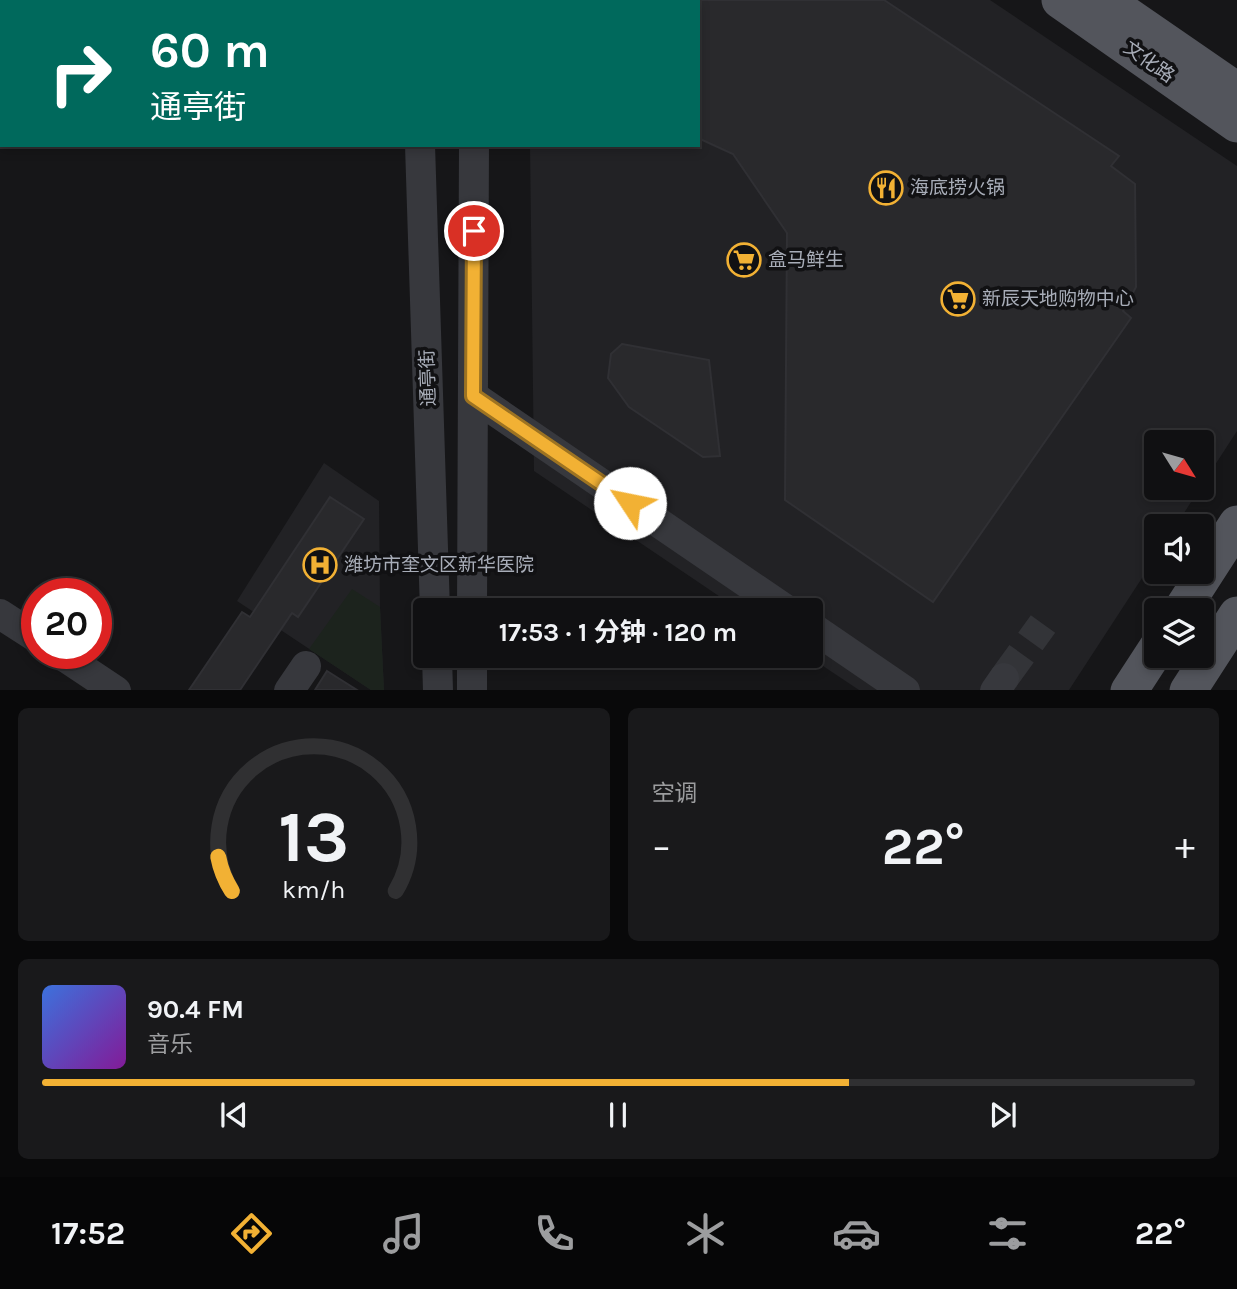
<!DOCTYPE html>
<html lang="zh">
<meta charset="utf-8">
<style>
:root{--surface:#101012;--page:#19191b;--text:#f1f3f6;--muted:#9c9d9f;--line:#303032;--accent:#f2b134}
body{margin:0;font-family:Karla,"Noto Sans SC",sans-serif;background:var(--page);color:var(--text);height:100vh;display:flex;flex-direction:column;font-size:26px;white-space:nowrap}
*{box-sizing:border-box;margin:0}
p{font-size:23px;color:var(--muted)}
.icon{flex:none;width:38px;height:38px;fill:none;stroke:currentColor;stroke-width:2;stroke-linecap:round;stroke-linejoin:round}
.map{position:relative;height:690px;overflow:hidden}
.side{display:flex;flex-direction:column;gap:18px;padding:18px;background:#09090a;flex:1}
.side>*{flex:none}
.banner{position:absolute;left:0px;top:0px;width:700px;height:147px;box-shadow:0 4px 10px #0003,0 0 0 2px var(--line);background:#00695c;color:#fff;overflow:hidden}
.needle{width:46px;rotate:127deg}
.fabs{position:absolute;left:1144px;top:430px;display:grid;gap:14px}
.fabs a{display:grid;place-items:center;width:70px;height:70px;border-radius:7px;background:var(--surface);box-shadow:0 4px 10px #0003,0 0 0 2px var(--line);font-size:35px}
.speed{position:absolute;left:21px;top:578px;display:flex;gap:14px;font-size:35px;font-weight:700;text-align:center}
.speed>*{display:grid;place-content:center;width:91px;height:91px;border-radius:50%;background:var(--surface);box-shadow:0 4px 10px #0003,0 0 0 2px var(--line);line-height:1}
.speed .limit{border:10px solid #d22;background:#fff;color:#111}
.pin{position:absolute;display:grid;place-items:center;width:60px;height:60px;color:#fff;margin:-30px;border:4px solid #fff;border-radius:50%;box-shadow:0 2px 7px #0007}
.me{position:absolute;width:77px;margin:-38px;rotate:304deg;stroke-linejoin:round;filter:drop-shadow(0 0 5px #0008)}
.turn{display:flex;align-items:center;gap:24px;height:147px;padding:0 35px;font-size:32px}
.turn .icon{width:91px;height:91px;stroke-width:2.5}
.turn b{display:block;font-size:49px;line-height:60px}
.big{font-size:52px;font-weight:700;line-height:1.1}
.side .card{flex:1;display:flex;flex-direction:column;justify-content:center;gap:10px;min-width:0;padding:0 24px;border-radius:10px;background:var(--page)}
.side .dial{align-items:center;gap:0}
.dial svg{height:182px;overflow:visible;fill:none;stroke:var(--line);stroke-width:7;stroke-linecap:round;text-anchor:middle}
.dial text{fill:var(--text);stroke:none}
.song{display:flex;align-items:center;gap:21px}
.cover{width:84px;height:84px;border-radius:10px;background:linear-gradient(135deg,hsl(220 70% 55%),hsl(290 70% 35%))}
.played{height:7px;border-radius:4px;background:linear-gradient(90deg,var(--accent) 70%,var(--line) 70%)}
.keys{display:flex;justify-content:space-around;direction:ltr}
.heat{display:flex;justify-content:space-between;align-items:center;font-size:38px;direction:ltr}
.side .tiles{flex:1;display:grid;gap:18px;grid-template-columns:1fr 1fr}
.card:last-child{grid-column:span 2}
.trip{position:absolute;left:413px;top:598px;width:410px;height:70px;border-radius:7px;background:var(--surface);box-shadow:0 4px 10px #0003,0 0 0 2px var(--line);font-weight:700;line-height:70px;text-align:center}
.tab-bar{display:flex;height:112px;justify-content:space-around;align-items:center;background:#060607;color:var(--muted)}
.tab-bar .icon{width:49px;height:49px}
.tab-bar .active{color:var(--accent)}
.tab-bar b{font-size:32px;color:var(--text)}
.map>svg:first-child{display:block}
</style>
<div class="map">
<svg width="1237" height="691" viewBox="0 0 1237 691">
<rect width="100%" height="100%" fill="#161618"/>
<path fill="#222225" d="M528,0H990L1237,166V431L1202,485V443H1157V488H1200L1175,527H1157V555L1069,690H859L808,656H810V611H741L534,471L530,145H698V2Z
M324,463L379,501L380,607L384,690H371L237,601Z"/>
<path fill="#1c231d" d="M352,589L380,607L384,690H371L309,649Z"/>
<path fill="#29292c" stroke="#303034" stroke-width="2" d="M698,0H884L1119,156L1111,166L1135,184L1136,287L1123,311L1131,318L933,602L785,500L787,233L733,154L698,138Z
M622,344L709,360L720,456L703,457L629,407L608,378L611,354Z
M330,497L364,519L298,617L292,613L240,690H189L242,612L250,617Z
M327,671L357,690H315Z"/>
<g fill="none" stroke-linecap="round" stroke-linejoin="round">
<path stroke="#333438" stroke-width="30" stroke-dasharray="30 15" stroke-linecap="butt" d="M1004,678L1043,624"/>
<path stroke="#37383d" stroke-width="30" d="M416,0V2
M468,0V2
M420,145L435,611
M473,396L788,611
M472,611L474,145
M0,614L37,638
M810,626L905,691
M59,653L116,691
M437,656L438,691
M472,656V691
M289,691L306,666
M995,691L1004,678"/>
<path stroke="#53555c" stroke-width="37" d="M1060,0L1237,124
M1105,0L1237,91
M1181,611L1237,524
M1129,691L1157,648
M1188,691L1237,615"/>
</g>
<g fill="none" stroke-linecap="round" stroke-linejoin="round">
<defs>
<path id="route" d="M474,231L473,396L630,503"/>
</defs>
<use href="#route" stroke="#9d7322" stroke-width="18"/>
<use href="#route" stroke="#f2b134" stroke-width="12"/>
</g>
<defs>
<symbol id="restaurant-ring" viewBox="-11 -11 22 22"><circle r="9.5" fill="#111113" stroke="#f2b134" stroke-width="1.5"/><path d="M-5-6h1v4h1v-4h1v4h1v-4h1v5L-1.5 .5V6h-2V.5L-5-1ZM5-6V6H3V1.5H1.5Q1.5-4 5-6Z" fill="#f2b134"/></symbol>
<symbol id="supermarket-ring" viewBox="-11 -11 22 22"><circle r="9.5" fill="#111113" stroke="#f2b134" stroke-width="1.5"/><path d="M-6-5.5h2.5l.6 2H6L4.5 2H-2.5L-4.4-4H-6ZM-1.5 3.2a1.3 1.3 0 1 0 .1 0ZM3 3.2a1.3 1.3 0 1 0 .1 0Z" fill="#f2b134"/></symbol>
<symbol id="hospital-ring" viewBox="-11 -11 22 22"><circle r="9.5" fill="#111113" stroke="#f2b134" stroke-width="1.5"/><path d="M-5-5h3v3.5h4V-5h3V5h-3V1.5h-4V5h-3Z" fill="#f2b134"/></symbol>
</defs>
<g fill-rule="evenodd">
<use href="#restaurant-ring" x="867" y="169" width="38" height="38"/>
<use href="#supermarket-ring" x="725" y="241" width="38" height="38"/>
<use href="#supermarket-ring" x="939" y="280" width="38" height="38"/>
<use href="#hospital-ring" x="301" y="546" width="38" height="38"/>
</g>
<g text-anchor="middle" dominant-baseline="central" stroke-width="7" stroke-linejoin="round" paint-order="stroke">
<g font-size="19" fill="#a8adb8" stroke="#111113">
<text transform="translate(1149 62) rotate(35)">文化路</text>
<text transform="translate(428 378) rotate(-92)">通亭街</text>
</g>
<g font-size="19" fill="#a8adb8" stroke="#111113" text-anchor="start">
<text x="910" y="188">海底捞火锅</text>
<text x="768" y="260">盒马鲜生</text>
<text x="982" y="299">新辰天地购物中心</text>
<text x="344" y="565">潍坊市奎文区新华医院</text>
</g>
</g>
</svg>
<div class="fabs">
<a><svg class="needle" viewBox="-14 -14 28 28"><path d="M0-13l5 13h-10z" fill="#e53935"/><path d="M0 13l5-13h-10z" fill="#9c9d9f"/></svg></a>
<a><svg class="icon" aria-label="sound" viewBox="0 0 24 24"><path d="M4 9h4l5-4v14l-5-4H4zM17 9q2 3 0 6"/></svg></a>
<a><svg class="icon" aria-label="layers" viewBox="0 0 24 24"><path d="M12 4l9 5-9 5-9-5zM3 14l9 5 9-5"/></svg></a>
</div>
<div class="speed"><div class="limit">20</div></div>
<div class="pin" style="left:474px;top:231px;background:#d93025"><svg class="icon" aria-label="arrive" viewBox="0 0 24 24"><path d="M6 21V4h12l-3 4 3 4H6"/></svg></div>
<svg class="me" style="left:630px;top:503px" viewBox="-20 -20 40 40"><circle r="19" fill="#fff"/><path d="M0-13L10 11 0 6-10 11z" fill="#f2b134"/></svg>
<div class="trip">17:53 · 1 分钟 · 120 m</div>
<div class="banner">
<div class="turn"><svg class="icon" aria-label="right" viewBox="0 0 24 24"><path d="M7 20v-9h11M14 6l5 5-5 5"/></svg><div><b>60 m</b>通亭街</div></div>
</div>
</div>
<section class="side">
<div class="tiles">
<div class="card dial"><svg viewBox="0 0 100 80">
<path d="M14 69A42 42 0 1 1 86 69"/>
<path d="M14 69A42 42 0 0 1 8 54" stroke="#f2b134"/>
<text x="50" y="56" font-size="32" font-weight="700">13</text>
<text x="50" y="72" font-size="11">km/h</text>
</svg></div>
<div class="card"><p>空调</p>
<div class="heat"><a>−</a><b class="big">22°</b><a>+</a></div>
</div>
<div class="card">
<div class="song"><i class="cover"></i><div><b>90.4 FM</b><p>音乐</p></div></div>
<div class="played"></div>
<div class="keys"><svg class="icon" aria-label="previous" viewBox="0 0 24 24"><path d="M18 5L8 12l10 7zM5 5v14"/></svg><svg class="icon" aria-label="pause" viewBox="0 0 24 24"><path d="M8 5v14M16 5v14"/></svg><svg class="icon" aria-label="next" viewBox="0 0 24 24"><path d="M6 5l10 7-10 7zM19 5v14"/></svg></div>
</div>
</div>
</section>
<nav class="tab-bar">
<b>17:52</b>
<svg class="icon active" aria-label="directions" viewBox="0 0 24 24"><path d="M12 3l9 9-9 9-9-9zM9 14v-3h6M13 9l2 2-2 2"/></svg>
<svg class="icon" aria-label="music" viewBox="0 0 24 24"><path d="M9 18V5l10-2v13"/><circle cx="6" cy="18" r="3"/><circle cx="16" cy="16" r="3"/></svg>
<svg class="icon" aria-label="phone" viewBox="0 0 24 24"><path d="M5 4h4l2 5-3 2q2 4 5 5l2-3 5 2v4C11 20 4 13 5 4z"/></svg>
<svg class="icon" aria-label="climate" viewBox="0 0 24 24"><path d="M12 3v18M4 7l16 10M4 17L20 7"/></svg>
<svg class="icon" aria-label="car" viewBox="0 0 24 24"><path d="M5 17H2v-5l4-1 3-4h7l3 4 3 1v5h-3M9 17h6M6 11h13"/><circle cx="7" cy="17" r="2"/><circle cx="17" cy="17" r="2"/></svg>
<svg class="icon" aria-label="filters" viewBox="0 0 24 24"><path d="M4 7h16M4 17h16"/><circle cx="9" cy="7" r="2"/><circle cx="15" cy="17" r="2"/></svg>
<b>22°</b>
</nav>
